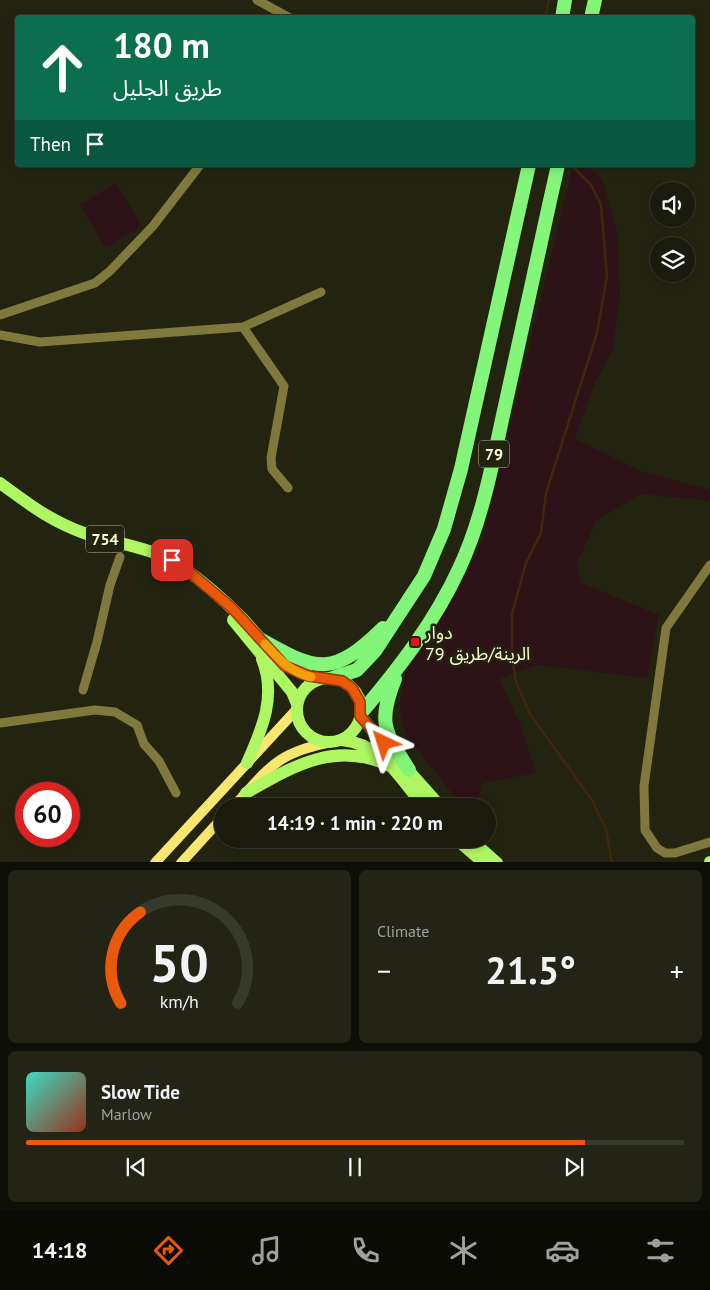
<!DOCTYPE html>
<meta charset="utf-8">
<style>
:root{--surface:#1a1b0c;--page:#232415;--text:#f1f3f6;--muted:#9fa19d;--line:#38392d;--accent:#ea580c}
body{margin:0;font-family:"PT Sans","Noto Sans Arabic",sans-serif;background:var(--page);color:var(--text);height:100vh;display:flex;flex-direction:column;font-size:19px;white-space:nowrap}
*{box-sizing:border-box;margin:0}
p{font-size:16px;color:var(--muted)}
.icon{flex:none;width:28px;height:28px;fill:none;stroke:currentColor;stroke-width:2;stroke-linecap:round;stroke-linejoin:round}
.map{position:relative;height:862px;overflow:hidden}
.side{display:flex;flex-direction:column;gap:8px;padding:8px;background:#0e0f07;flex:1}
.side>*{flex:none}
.banner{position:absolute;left:15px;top:15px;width:680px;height:152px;border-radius:5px;box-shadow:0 2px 8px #0003,0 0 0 1px var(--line);background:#0b6e4f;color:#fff;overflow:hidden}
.fabs{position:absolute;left:650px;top:182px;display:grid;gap:10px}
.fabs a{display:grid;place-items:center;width:45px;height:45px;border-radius:50%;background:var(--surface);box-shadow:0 2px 8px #0003,0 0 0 1px var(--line);font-size:25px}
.speed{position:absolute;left:15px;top:782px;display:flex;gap:10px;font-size:25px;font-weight:700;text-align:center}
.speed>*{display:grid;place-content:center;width:65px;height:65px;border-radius:50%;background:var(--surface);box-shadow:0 2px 8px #0003,0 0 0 1px var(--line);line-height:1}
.speed .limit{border:8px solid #d22;background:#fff;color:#111}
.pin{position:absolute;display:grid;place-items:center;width:42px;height:42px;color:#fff;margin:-21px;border-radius:10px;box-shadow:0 2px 8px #0006}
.me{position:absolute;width:55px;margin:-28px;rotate:319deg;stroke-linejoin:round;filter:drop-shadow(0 0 4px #0008)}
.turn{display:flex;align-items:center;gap:18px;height:105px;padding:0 15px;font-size:22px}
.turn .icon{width:65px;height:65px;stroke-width:2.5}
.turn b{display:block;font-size:35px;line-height:42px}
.then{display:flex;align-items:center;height:48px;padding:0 15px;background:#0003;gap:10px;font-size:19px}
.big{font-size:38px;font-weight:700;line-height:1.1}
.side .widget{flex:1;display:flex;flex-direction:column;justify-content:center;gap:8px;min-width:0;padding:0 18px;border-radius:8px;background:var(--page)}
.side .dial{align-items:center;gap:0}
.dial svg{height:130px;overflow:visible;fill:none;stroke:var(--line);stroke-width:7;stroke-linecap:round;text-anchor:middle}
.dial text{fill:var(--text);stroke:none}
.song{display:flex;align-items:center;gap:15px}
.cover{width:60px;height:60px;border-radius:8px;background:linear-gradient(135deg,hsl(170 70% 55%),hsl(10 70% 35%))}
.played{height:5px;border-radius:2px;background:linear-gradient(90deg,var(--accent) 85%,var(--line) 85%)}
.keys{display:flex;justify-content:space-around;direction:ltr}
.heat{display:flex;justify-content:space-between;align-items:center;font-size:28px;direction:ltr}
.side .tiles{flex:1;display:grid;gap:8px;grid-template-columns:1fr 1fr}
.widget:last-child{grid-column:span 2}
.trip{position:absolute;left:214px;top:798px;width:282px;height:50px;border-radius:25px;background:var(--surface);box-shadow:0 2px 8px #0003,0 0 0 1px var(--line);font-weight:700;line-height:50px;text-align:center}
.tabs{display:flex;height:80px;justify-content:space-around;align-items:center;background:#0a0b05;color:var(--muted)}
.tabs .icon{width:35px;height:35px}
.tabs .on{color:var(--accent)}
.tabs b{font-size:22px;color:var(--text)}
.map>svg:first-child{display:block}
</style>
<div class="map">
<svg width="710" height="863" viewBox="0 0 710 863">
<rect width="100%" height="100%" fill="#232410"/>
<path fill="#2d1318" d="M573,165H586L602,179L618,235L620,297L613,349L595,383L575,439L638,470L710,490V501L641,494L597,520L577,563L581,583L659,615L647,678L537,665L499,679L522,728L536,773L483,783L476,806H462L407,736L401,723L400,702L405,674L463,582L483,538Z
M116,183L142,226L106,248L80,205Z"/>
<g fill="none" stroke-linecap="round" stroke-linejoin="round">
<path stroke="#40260d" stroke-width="2.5" d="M545,18L549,0
M571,165L591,185L601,205L607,276L597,333L546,493L541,533L526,563L512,614V656L516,682L530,714L592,800L606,829L612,863"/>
<path stroke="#80793d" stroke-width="9" d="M257,0L290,18
M0,315L95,283L110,271L153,226L200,165
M243,327L284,386L271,458L272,469L288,488
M0,335L40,342L243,327L321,292
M710,565L666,628L644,786L645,830L657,848L665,853H675L710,842
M83,690L97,642L110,585L120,557
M0,723L95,710L115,712L137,725L144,744L159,761L176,793"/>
<path stroke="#f7e771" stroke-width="10" d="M234,806C269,768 277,752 332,742
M155,863L297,709
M181,863L222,818"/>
<path stroke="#aff762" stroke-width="12" d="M0,483C29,504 50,521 84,533C117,544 152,547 181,566C202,581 224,600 242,618C270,647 278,670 321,679
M233,620L292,692L297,704
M297 710a32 32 0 1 1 64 0a32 32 0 1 1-64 0Z
M360,716L440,806
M342,740C384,745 398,777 424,806
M247,763C262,729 277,696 262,659
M246,793C293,766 336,740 390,766
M456,839L484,863
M470,839L497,863
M710,863V862"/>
<path stroke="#83f67a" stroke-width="14" d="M562,18L565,0
M591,18L595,0
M260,639C318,672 333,677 383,628
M333,678L357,670L375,651L424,576L444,529L461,469L529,165
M395,679C377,724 385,731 409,770
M361,713C399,668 434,623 459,569C483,518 493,460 505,406C523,325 540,245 558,165"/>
</g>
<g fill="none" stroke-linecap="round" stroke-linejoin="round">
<defs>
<path id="route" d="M172,560L193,575L232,608L285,666L309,676L342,681L352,688L360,702V716L384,743"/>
</defs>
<use href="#route" stroke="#983908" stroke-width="12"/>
<use href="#route" stroke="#ea580c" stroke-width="9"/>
<path stroke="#f59e0b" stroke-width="9" d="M265,644C279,659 290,672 311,677"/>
</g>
<rect fill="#f10d18" stroke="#232410" stroke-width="2" x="410" y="637" width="10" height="10" rx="2.5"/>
<g text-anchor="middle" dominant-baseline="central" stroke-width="5" stroke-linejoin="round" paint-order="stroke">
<g fill="#232410" stroke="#bcba9a" stroke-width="1">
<rect x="479" y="440.5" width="30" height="27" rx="4"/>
<rect x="86" y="525.5" width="38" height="27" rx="4"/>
</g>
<g font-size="16" font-weight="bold" fill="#fdfbd5">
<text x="494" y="454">79</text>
<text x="105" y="539">754</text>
</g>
<g font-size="18" fill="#fdfbd5" stroke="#232410" text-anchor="start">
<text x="425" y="632">دوار<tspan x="425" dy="21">الرينة/طريق 79</tspan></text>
</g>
</g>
</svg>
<div class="fabs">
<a><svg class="icon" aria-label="sound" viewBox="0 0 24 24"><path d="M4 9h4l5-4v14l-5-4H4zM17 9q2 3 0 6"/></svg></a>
<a><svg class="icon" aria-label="layers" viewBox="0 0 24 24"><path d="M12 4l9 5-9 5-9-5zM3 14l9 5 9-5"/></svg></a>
</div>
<div class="speed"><div class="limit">60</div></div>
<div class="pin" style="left:172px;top:560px;background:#d93025"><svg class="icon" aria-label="arrive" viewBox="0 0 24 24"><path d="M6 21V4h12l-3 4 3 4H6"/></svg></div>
<svg class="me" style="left:384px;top:743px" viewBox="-20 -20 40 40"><path d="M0-17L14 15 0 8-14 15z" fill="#ea580c" stroke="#fff" stroke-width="4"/></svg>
<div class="trip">14:19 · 1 min · 220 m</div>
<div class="banner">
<div class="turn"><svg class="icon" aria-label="ahead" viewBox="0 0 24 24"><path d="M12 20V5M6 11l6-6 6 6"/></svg><div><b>180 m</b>طريق الجليل</div></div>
<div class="then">Then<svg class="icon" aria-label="arrive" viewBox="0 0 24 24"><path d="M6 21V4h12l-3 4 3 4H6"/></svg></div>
</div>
</div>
<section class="side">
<div class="tiles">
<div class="widget dial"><svg viewBox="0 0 100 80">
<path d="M14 69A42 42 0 1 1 86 69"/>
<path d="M14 69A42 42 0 0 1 26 13" stroke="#ea580c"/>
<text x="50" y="56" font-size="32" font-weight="700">50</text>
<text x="50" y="72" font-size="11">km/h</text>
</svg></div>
<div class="widget"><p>Climate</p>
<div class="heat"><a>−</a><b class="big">21.5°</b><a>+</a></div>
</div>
<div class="widget">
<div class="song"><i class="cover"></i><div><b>Slow Tide</b><p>Marlow</p></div></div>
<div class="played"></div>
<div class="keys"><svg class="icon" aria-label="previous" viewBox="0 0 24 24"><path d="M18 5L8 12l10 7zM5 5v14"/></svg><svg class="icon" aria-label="pause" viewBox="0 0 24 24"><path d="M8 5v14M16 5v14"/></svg><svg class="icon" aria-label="next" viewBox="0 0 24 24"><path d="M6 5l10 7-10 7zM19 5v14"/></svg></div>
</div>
</div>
</section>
<nav class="tabs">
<b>14:18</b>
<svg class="icon on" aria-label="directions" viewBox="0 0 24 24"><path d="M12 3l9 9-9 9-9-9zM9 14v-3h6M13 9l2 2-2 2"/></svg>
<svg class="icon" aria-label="music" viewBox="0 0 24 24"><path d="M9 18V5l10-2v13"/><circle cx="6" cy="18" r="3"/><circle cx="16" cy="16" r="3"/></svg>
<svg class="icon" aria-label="phone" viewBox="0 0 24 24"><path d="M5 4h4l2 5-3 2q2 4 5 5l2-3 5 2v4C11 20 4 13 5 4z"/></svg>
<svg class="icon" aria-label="climate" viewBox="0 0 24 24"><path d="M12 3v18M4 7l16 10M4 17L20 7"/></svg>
<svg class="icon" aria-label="car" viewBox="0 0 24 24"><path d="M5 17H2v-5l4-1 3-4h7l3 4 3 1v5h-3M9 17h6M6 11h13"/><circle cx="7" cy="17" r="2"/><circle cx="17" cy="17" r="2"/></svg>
<svg class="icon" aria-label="filters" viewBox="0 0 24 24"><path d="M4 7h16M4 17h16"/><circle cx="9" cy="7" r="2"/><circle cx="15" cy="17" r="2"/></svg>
</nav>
